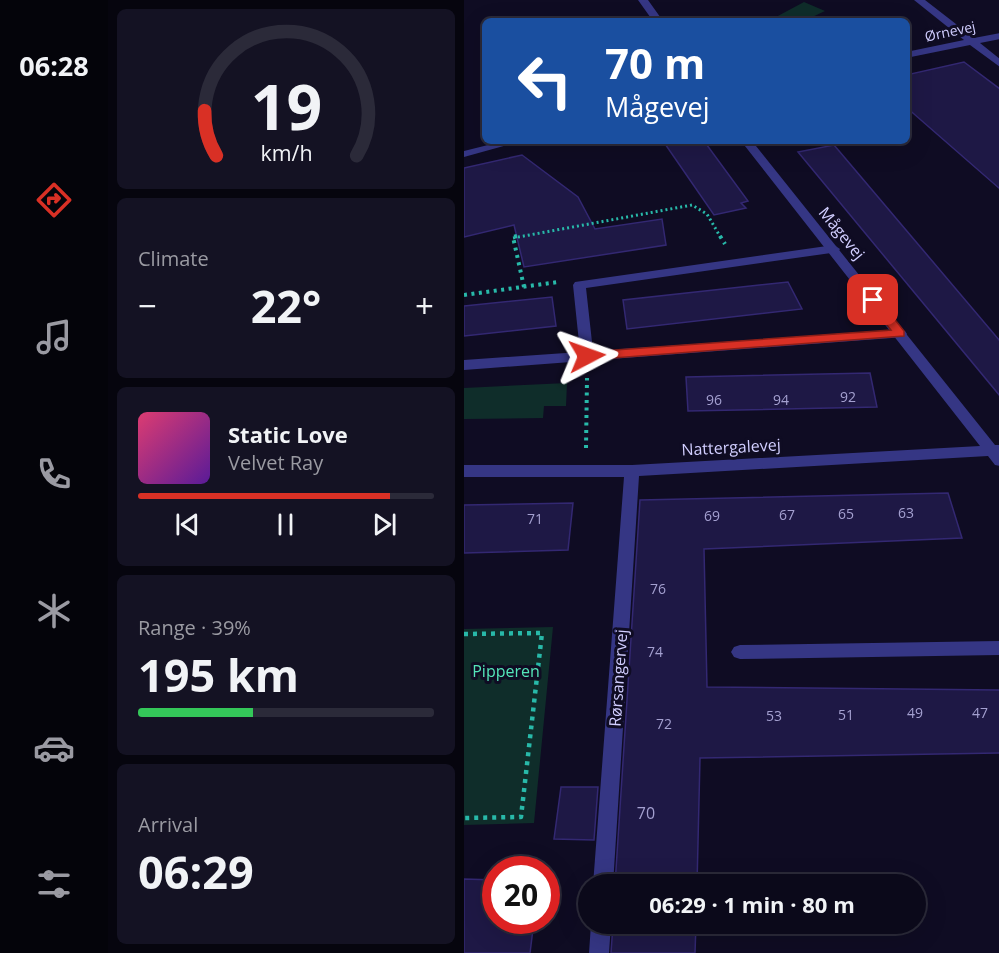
<!DOCTYPE html>
<meta charset="utf-8">
<style>
:root{--surface:#0b091a;--page:#141223;--text:#f1f3f6;--muted:#9a9aa2;--line:#2b2a39;--accent:#d93025}
body{margin:0;font-family:"Open Sans",sans-serif;background:var(--page);color:var(--text);height:100vh;display:flex;flex-direction:column;font-size:22px;white-space:nowrap}
*{box-sizing:border-box;margin:0}
p{font-size:20px;color:var(--muted)}
.icon{flex:none;width:33px;height:33px;fill:none;stroke:currentColor;stroke-width:2;stroke-linecap:round;stroke-linejoin:round}
.map{position:relative;flex:1;overflow:hidden}
.details{display:flex;flex-direction:column;gap:9px;padding:9px;background:#06050e;width:356px}
.details>*{flex:none}
.banner{position:absolute;left:18px;top:18px;width:428px;height:126px;border-radius:9px;box-shadow:0 6px 24px #0002,0 0 0 2px var(--line);background:#1a4fa0;color:#fff;overflow:hidden}
.speed{position:absolute;left:18px;top:856px;display:flex;gap:12px;font-size:30px;font-weight:700;text-align:center}
.speed>*{display:grid;place-content:center;width:78px;height:78px;border-radius:50%;background:var(--surface);box-shadow:0 6px 24px #0002,0 0 0 2px var(--line);line-height:1}
.speed .limit{border:9px solid #d22;background:#fff;color:#111}
.pin{position:absolute;display:grid;place-items:center;width:51px;height:51px;color:#fff;margin:-26px;border-radius:12px;box-shadow:0 3px 9px #0006}
.me{position:absolute;width:66px;margin:-33px;rotate:86deg;stroke-linejoin:round;filter:drop-shadow(0 0 4px #0008)}
.turn{display:flex;align-items:center;gap:21px;height:126px;padding:0 24px;font-size:27px}
.turn .icon{width:78px;height:78px;stroke-width:2.5}
.turn b{display:block;font-size:42px;line-height:51px}
.big{font-size:45px;font-weight:700;line-height:1.1}
.details .card{flex:1;display:flex;flex-direction:column;justify-content:center;gap:9px;min-width:0;padding:0 21px;border-radius:9px;background:var(--page)}
.details .dial{align-items:center;gap:0}
.dial svg{height:156px;overflow:visible;fill:none;stroke:var(--line);stroke-width:7;stroke-linecap:round;text-anchor:middle}
.dial text{fill:var(--text);stroke:none}
.song{display:flex;align-items:center;gap:18px}
.cover{width:72px;height:72px;border-radius:9px;background:linear-gradient(135deg,hsl(340 70% 55%),hsl(270 70% 35%))}
.played{height:6px;border-radius:3px;background:linear-gradient(90deg,var(--accent) 85%,var(--line) 85%)}
.keys{display:flex;justify-content:space-around;direction:ltr}
.heat{display:flex;justify-content:space-between;align-items:center;font-size:33px;direction:ltr}
.charge{height:9px;border-radius:4px;background:linear-gradient(90deg,#34c759 39%,var(--line) 0)}
.trip{position:absolute;left:114px;top:874px;width:348px;height:60px;border-radius:30px;background:var(--surface);box-shadow:0 6px 24px #0002,0 0 0 2px var(--line);font-weight:700;line-height:60px;text-align:center}
main{display:flex;flex:1;min-height:0}
.menu{display:flex;flex-direction:column;width:108px;justify-content:space-around;align-items:center;background:#04040a;color:var(--muted)}
.menu .icon{width:42px;height:42px}
.menu .active{color:var(--accent)}
.menu b{font-size:27px;color:var(--text)}
.map>svg:first-child{display:block}
</style>
<main>
<nav class="menu">
<b>06:28</b>
<svg class="icon active" aria-label="directions" viewBox="0 0 24 24"><path d="M12 3l9 9-9 9-9-9zM9 14v-3h6M13 9l2 2-2 2"/></svg>
<svg class="icon" aria-label="music" viewBox="0 0 24 24"><path d="M9 18V5l10-2v13"/><circle cx="6" cy="18" r="3"/><circle cx="16" cy="16" r="3"/></svg>
<svg class="icon" aria-label="phone" viewBox="0 0 24 24"><path d="M5 4h4l2 5-3 2q2 4 5 5l2-3 5 2v4C11 20 4 13 5 4z"/></svg>
<svg class="icon" aria-label="climate" viewBox="0 0 24 24"><path d="M12 3v18M4 7l16 10M4 17L20 7"/></svg>
<svg class="icon" aria-label="car" viewBox="0 0 24 24"><path d="M5 17H2v-5l4-1 3-4h7l3 4 3 1v5h-3M9 17h6M6 11h13"/><circle cx="7" cy="17" r="2"/><circle cx="17" cy="17" r="2"/></svg>
<svg class="icon" aria-label="filters" viewBox="0 0 24 24"><path d="M4 7h16M4 17h16"/><circle cx="9" cy="7" r="2"/><circle cx="15" cy="17" r="2"/></svg>
</nav>
<section class="details">
<div class="card dial"><svg viewBox="0 0 100 80">
<path d="M14 69A42 42 0 1 1 86 69"/>
<path d="M14 69A42 42 0 0 1 8 46" stroke="#d93025"/>
<text x="50" y="56" font-size="32" font-weight="700">19</text>
<text x="50" y="72" font-size="11">km/h</text>
</svg></div>
<div class="card"><p>Climate</p>
<div class="heat"><a>−</a><b class="big">22°</b><a>+</a></div>
</div>
<div class="card">
<div class="song"><i class="cover"></i><div><b>Static Love</b><p>Velvet Ray</p></div></div>
<div class="played"></div>
<div class="keys"><svg class="icon" aria-label="previous" viewBox="0 0 24 24"><path d="M18 5L8 12l10 7zM5 5v14"/></svg><svg class="icon" aria-label="pause" viewBox="0 0 24 24"><path d="M8 5v14M16 5v14"/></svg><svg class="icon" aria-label="next" viewBox="0 0 24 24"><path d="M6 5l10 7-10 7zM19 5v14"/></svg></div>
</div>
<div class="card"><p>Range · 39%</p><b class="big">195 km</b><div class="charge"></div></div>
<div class="card"><p>Arrival</p><b class="big">06:29</b></div>
</section>
<div class="map">
<svg width="536" height="953" viewBox="0 0 536 953">
<rect width="100%" height="100%" fill="#0f0c23"/>
<path fill="#0f2d2a" d="M340,2L361,11C343,20 331,25 312,17Z
M103,383L102,406H80L79,418L0,419V388Z
M89,627L70,823L0,825V629Z"/>
<path fill="#1e1845" stroke="#332872" stroke-width="1.5" d="M500,62L536,89V189L442,107V75Z
M199,141H240L284,201L277,203L282,208L250,215Z
M370,145L536,341V396L334,152Z
M58,155L114,197L131,229L198,219L202,245L60,267L50,225L0,237V168Z
M324,282L338,309L163,329L159,300Z
M88,297L92,326L0,336V306Z
M406,373L413,407L224,411L222,377Z
M484,493L498,538L240,549L243,687L536,690V753L236,758L233,885H151L176,500Z
M109,503L104,550L0,553V505Z
M97,787H134L130,840L90,839Z
M0,879L32,880V921H70L66,953H0Z
M149,924H232L231,953H147Z"/>
<g fill="none" stroke-linecap="round" stroke-linejoin="round">
<path stroke="#28b9a9" stroke-width="3" stroke-dasharray="2 3" stroke-linecap="butt" d="M49,238L228,205L243,214L257,238"/>
<path stroke="#28b9a9" stroke-width="4" stroke-dasharray="3 4.5" stroke-linecap="butt" d="M53,236L49,237L60,287
M256,236L261,244
M0,295L94,282
M122,448L123,378"/>
<path stroke="#28b9a9" stroke-width="4.5" stroke-dasharray="4 5" stroke-linecap="butt" d="M0,634L78,633L57,817L0,818"/>
<path fill="#353684" fill-rule="evenodd" d="M370,245L376,249L374,252L122,288L129,351L436,330L441,331L443,334L441,337L0,370V360L116,352L109,285L111,282Z
M536,641V655L276,659L270,657L267,652L270,647L276,645Z"/>
<path fill="#353684" fill-rule="evenodd" d="M174,0H184L199,21H189Z
M450,0H461L510,38L536,33V39L516,43L536,59V67L506,45L442,58V52L500,40Z
M40,141H58L0,157V151Z
M277,141H288L531,445H536V466L531,465L524,456L175,476L149,885H129L160,477H0V465H168L516,446Z
M127,924H147L145,953H125Z"/>
</g>
<path fill="#d93025" stroke="#8d1f18" stroke-width="1.5" d="M409,296L413,297L440,331V336L123,360L117,356L123,352L427,330L403,300Z"/>
<g text-anchor="middle" dominant-baseline="central" stroke-width="6" stroke-linejoin="round" paint-order="stroke">
<g font-size="14" fill="#d1ceff" stroke="#0f0c23">
<text transform="translate(486 31) rotate(-12)">Ørnevej</text>
</g>
<g font-size="14" fill="#a4a0d0">
<text x="384" y="396">92</text>
<text x="250" y="399">96</text>
<text x="317" y="399">94</text>
<text x="442" y="512">63</text>
<text x="382" y="513">65</text>
<text x="323" y="514">67</text>
<text x="248" y="515">69</text>
<text x="71" y="518">71</text>
<text x="194" y="588">76</text>
<text x="191" y="651">74</text>
<text x="451" y="712">49</text>
<text x="516" y="712">47</text>
<text x="382" y="714">51</text>
<text x="310" y="715">53</text>
<text x="200" y="723">72</text>
</g>
<g font-size="16" fill="#d1ceff" stroke="#0f0c23">
<text transform="translate(378 233) rotate(51)">Mågevej</text>
<text transform="translate(267 447) rotate(-3)">Nattergalevej</text>
<text transform="translate(154 678) rotate(-86)">Rørsangervej</text>
</g>
<g font-size="16" fill="#54e5b9" stroke="#0f0c23">
<text x="42" y="671">Pipperen</text>
</g>
<g font-size="16" fill="#a4a0d0">
<text x="182" y="813">70</text>
</g>
</g>
</svg>
<div class="speed"><div class="limit">20</div></div>
<div class="pin" style="left:409px;top:300px;background:#d93025"><svg class="icon" aria-label="arrive" viewBox="0 0 24 24"><path d="M6 21V4h12l-3 4 3 4H6"/></svg></div>
<svg class="me" style="left:123px;top:356px" viewBox="-20 -20 40 40"><path d="M0-17L14 15 0 8-14 15z" fill="#d93025" stroke="#fff" stroke-width="4"/></svg>
<div class="trip">06:29 · 1 min · 80 m</div>
<div class="banner">
<div class="turn"><svg class="icon" aria-label="left" viewBox="0 0 24 24"><path d="M17 20v-9H6M10 6l-5 5 5 5"/></svg><div><b>70 m</b>Mågevej</div></div>
</div>
</div>
</main>
